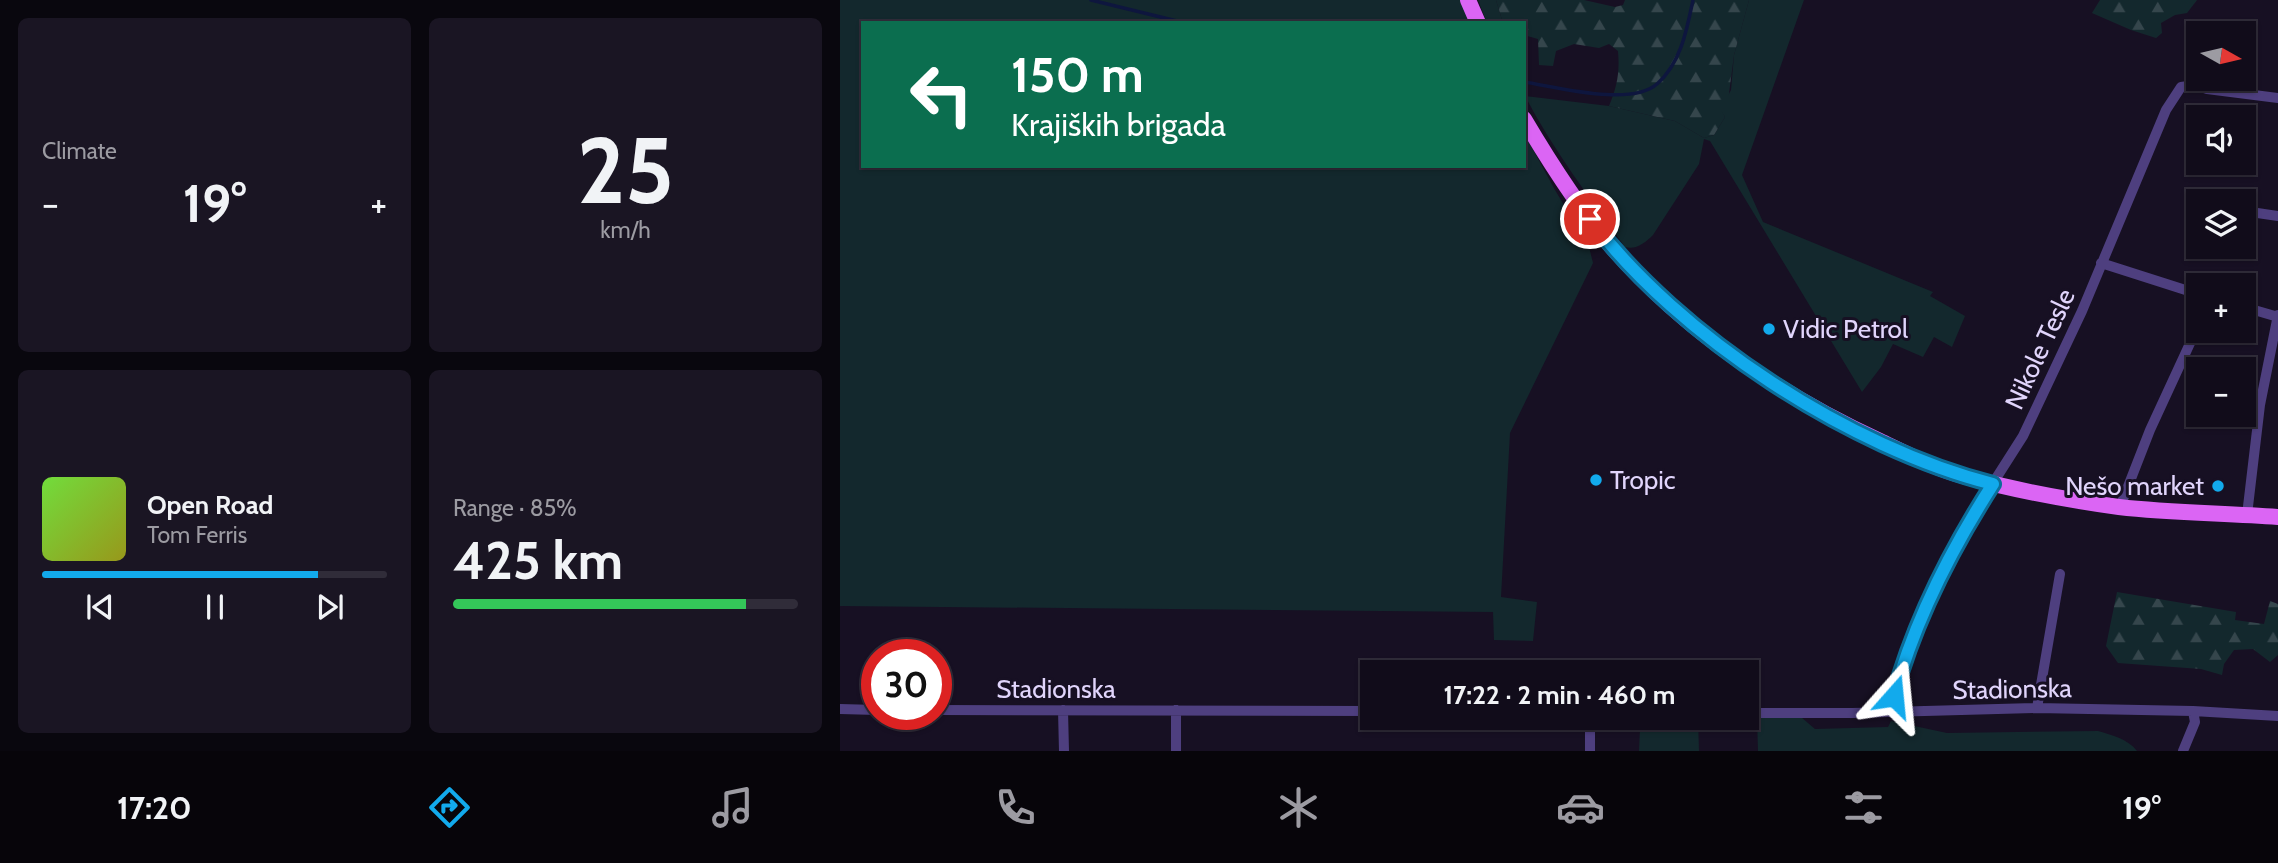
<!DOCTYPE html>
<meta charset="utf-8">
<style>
:root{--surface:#110c1a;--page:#1a1523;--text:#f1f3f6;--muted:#9c9ba2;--line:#302c39;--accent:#12aaec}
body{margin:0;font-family:Cabin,sans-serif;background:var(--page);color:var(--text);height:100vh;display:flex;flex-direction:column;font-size:26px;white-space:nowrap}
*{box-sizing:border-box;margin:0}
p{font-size:23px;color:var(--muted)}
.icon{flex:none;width:38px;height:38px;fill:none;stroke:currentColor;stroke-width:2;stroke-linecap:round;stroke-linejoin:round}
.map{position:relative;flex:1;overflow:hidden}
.details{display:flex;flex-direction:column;gap:18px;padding:18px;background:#09070e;width:840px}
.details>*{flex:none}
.guide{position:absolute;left:21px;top:21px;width:665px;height:147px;border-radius:0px;box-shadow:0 2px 5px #0004,0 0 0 2px var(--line);background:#0b6e4f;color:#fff;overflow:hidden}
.needle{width:46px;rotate:98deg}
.tools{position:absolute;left:1346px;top:21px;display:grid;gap:14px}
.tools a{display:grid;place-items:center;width:70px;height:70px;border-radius:0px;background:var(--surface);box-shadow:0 2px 5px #0004,0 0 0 2px var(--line);font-size:35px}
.speed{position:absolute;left:21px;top:639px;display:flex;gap:14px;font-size:35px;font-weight:700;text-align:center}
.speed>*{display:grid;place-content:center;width:91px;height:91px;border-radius:50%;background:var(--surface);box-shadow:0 2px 5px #0004,0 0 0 2px var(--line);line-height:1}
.speed .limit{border:10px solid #d22;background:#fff;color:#111}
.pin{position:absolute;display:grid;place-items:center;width:60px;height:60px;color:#fff;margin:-30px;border:4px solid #fff;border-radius:50%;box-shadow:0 2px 7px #0007}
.me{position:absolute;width:77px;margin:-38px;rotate:18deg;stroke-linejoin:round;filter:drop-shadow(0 0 5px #0008)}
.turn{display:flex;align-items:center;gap:24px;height:147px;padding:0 35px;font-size:32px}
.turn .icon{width:91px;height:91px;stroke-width:2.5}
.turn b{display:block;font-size:49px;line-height:60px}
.big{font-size:52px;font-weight:700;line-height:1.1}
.details .tile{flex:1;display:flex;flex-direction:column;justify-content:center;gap:10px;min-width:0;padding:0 24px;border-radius:10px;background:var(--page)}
.details .dial{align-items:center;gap:0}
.dial b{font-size:91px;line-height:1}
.song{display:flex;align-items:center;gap:21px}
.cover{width:84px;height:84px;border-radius:10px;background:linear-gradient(135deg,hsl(100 70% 55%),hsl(60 70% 35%))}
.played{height:7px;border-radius:4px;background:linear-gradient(90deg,var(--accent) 80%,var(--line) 80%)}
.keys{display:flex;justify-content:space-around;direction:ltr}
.heat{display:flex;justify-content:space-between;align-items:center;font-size:38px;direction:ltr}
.charge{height:10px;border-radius:5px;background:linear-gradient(90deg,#34c759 85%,var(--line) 0)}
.details .tiles{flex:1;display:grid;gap:18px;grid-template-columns:repeat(2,1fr)}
.trip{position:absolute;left:520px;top:660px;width:399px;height:70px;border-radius:0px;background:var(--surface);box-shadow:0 2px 5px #0004,0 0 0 2px var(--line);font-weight:700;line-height:70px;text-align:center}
.menu{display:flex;height:112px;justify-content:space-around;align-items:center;background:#07050a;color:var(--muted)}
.menu .icon{width:49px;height:49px}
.menu .current{color:var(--accent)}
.menu b{font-size:32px;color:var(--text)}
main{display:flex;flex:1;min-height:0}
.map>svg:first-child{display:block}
</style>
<main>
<section class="details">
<div class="tiles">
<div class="tile"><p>Climate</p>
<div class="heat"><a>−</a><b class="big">19°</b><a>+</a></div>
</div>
<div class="tile dial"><b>25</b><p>km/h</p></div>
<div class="tile">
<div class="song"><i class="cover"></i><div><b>Open Road</b><p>Tom Ferris</p></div></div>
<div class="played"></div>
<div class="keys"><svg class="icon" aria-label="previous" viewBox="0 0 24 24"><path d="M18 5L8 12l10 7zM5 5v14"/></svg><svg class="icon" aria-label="pause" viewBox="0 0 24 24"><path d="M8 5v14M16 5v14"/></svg><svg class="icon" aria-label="next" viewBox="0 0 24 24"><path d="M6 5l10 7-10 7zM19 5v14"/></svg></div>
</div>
<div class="tile"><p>Range · 85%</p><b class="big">425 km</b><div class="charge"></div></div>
</div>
</section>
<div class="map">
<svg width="1438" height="751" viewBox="0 0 1438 751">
<defs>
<pattern id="forest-firs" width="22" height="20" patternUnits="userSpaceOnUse" patternTransform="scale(1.75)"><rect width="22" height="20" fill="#13282d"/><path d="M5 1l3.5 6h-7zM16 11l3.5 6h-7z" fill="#35464c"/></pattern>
</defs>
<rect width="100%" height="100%" fill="#171023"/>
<path fill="#13282d" d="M0,0H621L630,23H23V166H684V133L715,190L749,247L753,263L670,433L661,597L697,602L693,641L654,640L653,612L0,606Z
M638,0H656L663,23H647Z
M909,0H964L902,175L923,222L1093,292L1090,296L1125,316L1112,347L1094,337L1083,357L1053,344L1041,367L1022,392L870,141L864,139L859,164L813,235C805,243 796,250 785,247C750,198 713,150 685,96L769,106L835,121L864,138L874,135L885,117L880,110L891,90L894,55Z
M961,717L975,729L1048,727L1051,721L1107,733L1258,731C1272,735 1288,739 1297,751H918L917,718Z
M803,718L858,719L859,751H799L800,728Z"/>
<path fill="url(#forest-firs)" d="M656,0H744L775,7L783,5L785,0H909L894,55L888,101L881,110L885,117L874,135L864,138L835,121L769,106C777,87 780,72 778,51L769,44L759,48L734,44L716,51L713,66L699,65L698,39L684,35V23H663Z
M1260,0H1357L1347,13L1335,15L1321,23L1322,33L1316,38L1291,30L1252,13Z
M1277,592L1396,612L1395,620L1424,624L1430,601L1438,604V655L1430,662L1413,649L1394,650L1384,664L1382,675L1361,669L1278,663L1266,646Z"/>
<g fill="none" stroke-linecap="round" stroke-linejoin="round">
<path stroke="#0e163e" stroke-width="3.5" d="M251,0L345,23
M684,82C717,87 791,107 817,84C841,63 847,29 853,0"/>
<path stroke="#4e3f7f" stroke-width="10" d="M1404,211L1438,216
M1261,263L1358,294
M1404,307L1438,317
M1280,507L1310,430L1358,326
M1407,515L1420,405L1438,315
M1197,708L1220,574
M0,709L37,710
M96,710L532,711
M223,710L224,751
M336,710V751
M1050,712L1058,680L1094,588L1125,527L1183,436L1242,311L1326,110L1341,87L1355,85L1367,89L1438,98
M906,713H1012L1197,708L1353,711L1438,716
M750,751V718
M1343,751L1355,722L1353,711"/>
<path stroke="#db65f4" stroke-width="16" d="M628,0L638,23
M684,119C710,163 738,207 771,246C843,329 941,396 1040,441C1067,454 1094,468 1123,476C1174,490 1227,500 1279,507C1332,513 1385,513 1438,517"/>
</g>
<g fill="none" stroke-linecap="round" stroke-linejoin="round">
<defs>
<path id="route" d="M750,219C839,337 1010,448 1153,484C1112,548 1074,622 1054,696"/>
</defs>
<use href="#route" stroke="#0c6e99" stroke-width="18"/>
<use href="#route" stroke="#12aaec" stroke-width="12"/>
</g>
<g fill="#12aaec" stroke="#171023" stroke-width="2.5">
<circle cx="929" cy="329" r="7"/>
<circle cx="756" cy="480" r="7"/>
<circle cx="1378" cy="486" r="7"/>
</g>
<g text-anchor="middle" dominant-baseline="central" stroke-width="6" stroke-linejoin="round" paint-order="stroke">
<g font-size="26" fill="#e1d5fc" stroke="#171023" text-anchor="start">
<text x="943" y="329">Vidic Petrol</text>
<text x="770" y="480">Tropic</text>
<text x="1364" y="486" text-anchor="end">Nešo market</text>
</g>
<g font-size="26" fill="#e1d5fc" stroke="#171023">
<text transform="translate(1200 349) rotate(-65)">Nikole Tesle</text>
<text x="216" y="689">Stadionska</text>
<text transform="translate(1172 689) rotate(-1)">Stadionska</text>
</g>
</g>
</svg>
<div class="tools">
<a><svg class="needle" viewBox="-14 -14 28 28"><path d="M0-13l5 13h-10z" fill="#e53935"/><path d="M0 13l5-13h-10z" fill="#9c9ba2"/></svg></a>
<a><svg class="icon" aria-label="sound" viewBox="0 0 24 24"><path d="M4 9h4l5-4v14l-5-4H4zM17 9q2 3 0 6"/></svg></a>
<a><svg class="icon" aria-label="layers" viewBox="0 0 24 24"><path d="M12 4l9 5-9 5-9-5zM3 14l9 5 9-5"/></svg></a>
<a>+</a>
<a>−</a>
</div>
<div class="speed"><div class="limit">30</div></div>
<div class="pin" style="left:750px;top:219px;background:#d93025"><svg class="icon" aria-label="arrive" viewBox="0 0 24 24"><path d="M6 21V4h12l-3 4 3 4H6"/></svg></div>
<svg class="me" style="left:1054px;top:696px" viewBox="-20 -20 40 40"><path d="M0-17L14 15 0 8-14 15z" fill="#12aaec" stroke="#fff" stroke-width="4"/></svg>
<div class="trip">17:22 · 2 min · 460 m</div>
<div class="guide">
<div class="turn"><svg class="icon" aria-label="left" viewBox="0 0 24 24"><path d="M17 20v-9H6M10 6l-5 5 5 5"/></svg><div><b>150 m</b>Krajiških brigada</div></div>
</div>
</div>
</main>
<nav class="menu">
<b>17:20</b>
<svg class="icon current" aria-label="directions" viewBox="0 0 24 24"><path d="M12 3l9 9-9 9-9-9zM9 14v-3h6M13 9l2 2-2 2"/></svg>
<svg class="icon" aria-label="music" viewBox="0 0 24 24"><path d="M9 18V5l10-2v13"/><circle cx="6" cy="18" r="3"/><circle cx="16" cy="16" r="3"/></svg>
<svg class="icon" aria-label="phone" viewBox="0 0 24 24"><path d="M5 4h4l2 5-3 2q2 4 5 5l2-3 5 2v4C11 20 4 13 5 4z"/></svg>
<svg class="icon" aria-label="climate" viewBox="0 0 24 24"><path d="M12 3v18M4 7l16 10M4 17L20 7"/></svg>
<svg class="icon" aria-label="car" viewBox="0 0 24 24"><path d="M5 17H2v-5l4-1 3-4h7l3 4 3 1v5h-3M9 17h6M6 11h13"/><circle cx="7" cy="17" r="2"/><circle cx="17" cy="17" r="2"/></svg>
<svg class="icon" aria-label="filters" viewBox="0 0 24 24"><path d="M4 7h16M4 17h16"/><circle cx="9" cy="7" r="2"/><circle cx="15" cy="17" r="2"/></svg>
<b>19°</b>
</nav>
